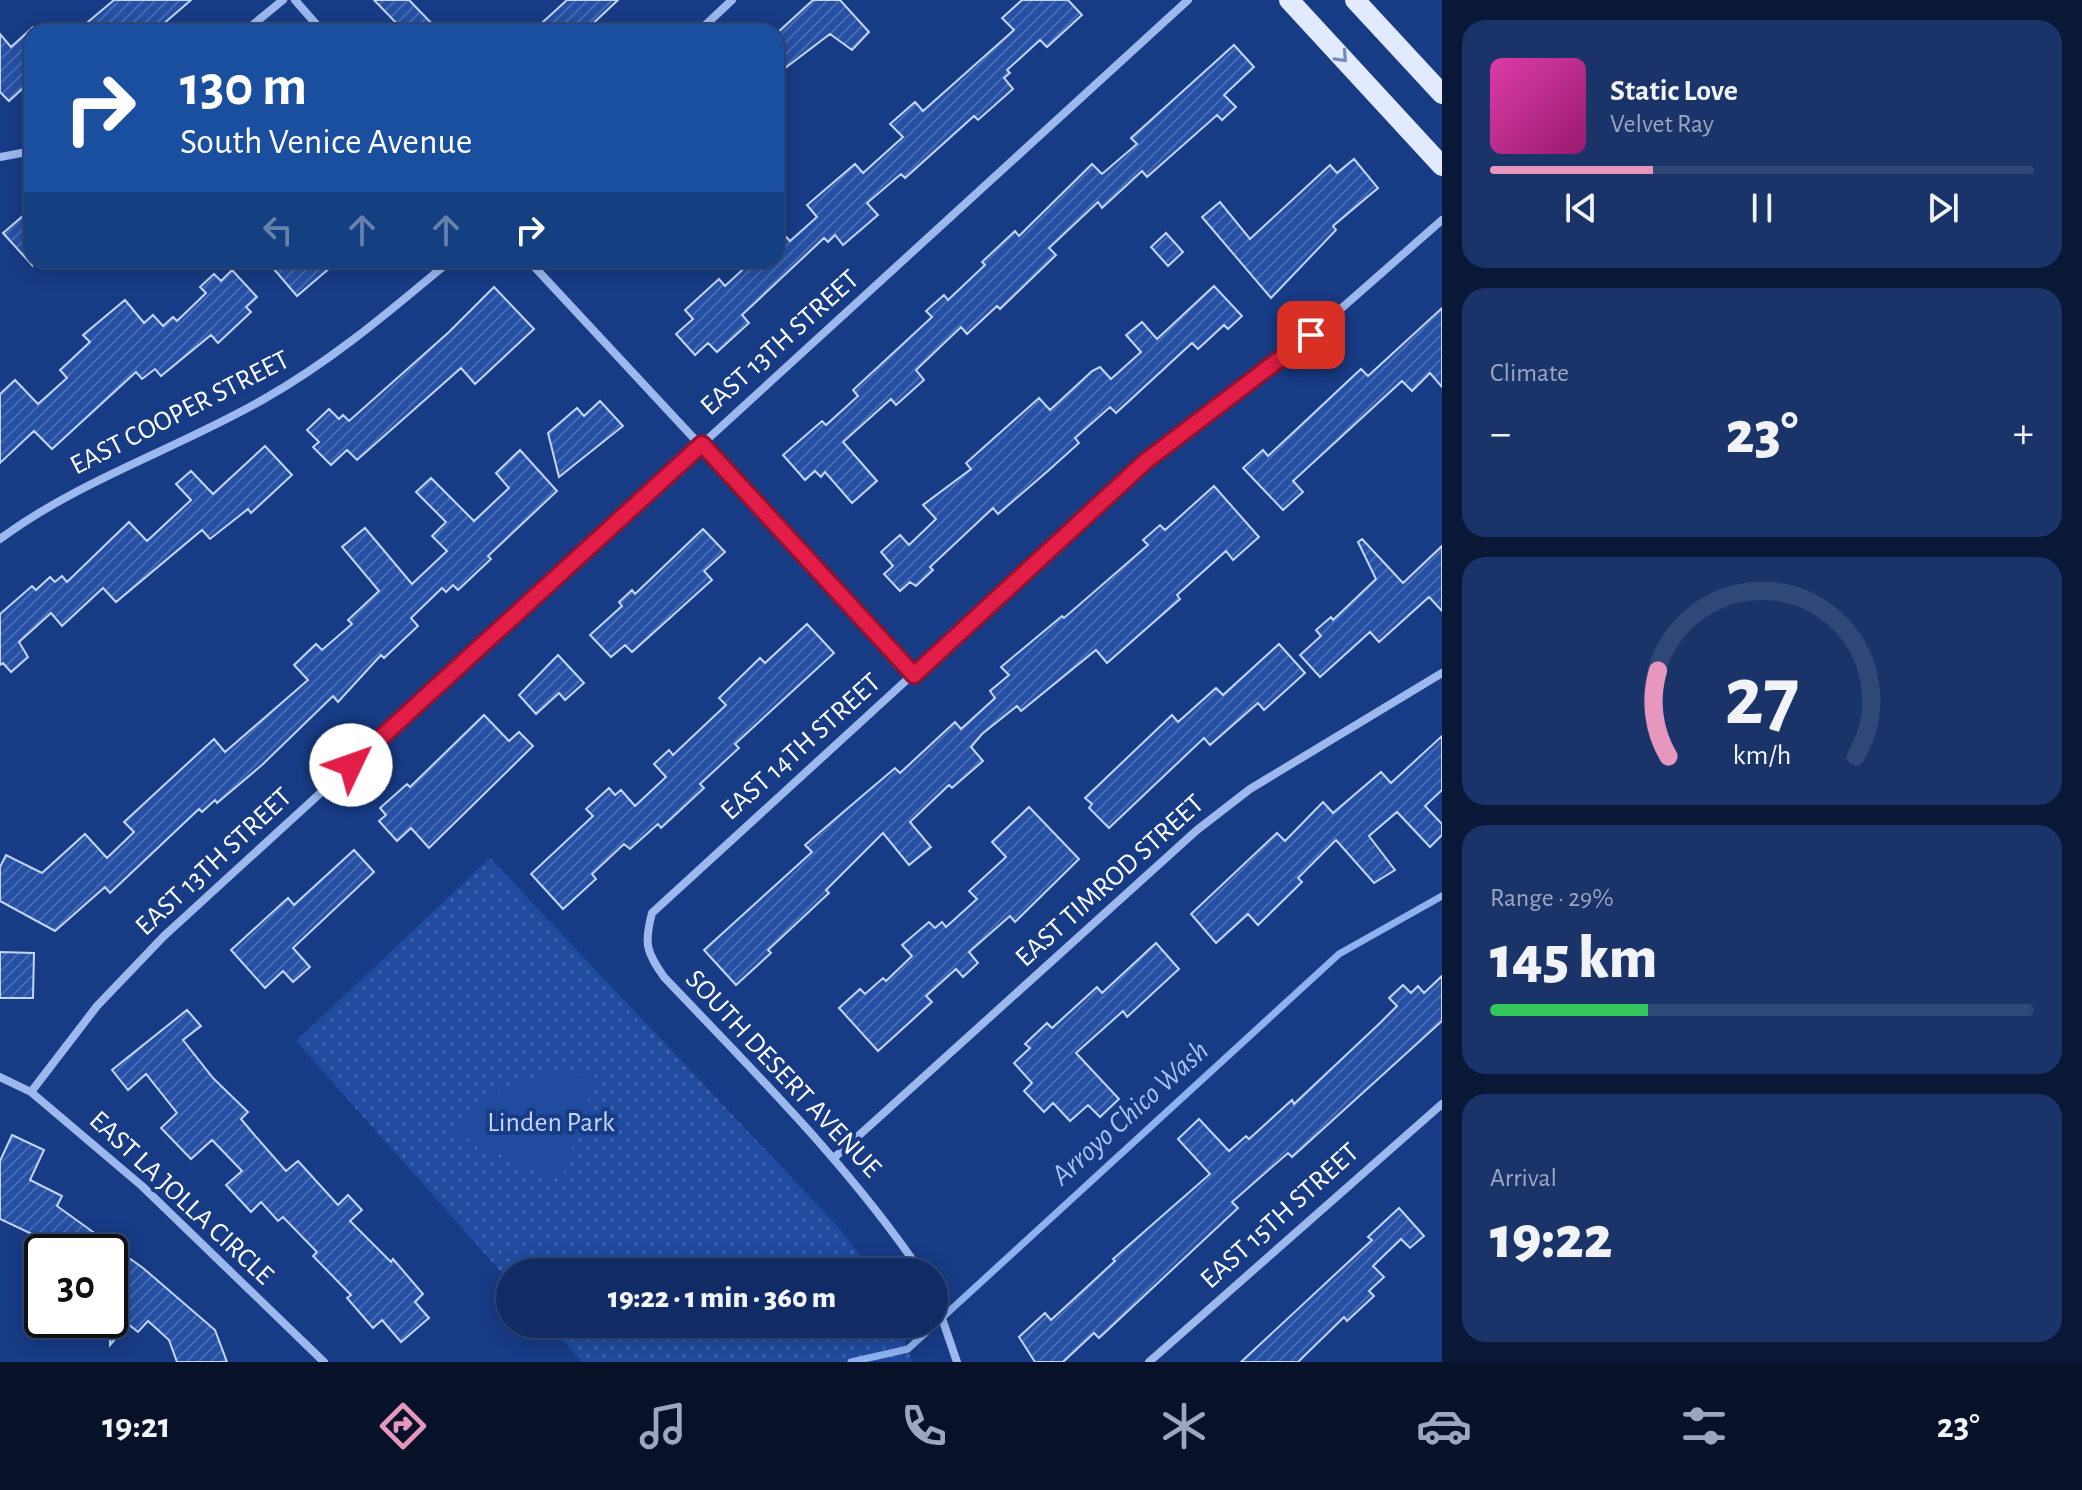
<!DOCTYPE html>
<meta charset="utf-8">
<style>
:root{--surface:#112c64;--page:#1a346a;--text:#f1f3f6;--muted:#9ca7bf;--line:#304878;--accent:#e797bd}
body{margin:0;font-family:"Alegreya Sans",sans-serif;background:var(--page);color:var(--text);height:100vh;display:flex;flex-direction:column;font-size:30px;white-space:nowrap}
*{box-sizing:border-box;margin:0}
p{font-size:26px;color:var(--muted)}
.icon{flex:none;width:44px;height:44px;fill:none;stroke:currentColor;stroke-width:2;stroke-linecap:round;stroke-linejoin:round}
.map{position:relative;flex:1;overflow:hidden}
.details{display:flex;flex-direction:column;gap:20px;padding:20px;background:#091837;width:640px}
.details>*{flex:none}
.top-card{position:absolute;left:24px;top:24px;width:760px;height:244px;border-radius:24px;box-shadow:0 4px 20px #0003,0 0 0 2px var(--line);background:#1a4fa0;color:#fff;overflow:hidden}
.speed{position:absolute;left:24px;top:1234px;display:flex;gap:16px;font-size:40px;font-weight:700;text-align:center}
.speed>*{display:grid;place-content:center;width:104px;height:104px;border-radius:50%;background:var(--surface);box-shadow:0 4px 20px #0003,0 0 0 2px var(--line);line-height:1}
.speed .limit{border:4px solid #111;border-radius:12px;background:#fff;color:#111}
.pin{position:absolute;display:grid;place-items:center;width:68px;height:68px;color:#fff;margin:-34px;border-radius:16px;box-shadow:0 4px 12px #0006}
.me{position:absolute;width:88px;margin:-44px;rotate:48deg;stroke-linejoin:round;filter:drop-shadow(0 0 6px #0008)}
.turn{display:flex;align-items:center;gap:28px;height:168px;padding:0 24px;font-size:36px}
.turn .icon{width:104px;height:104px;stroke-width:2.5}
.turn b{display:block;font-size:56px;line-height:68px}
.lanes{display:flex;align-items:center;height:76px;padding:0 24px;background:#0003;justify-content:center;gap:40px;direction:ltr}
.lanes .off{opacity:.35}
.big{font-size:60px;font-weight:800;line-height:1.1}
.details .card{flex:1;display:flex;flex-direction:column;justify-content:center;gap:12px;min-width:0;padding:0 28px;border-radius:24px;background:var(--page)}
.details .dial{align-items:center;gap:0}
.dial svg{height:208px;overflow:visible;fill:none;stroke:var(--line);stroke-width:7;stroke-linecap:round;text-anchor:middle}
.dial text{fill:var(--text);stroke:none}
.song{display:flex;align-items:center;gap:24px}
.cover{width:96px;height:96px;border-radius:12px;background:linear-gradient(135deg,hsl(320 70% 55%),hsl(320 70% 35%))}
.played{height:8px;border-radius:4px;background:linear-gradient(90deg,var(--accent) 30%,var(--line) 30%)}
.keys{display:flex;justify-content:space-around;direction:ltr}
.heat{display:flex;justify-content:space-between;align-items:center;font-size:44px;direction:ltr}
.charge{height:12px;border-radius:6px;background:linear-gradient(90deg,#34c759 29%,var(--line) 0)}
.trip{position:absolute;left:496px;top:1258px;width:452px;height:80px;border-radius:40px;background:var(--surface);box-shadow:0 4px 20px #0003,0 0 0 2px var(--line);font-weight:800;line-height:80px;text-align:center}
.tab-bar{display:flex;height:128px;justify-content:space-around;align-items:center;background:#071228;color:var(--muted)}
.tab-bar .icon{width:56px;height:56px}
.tab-bar .active{color:var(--accent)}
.tab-bar b{font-size:36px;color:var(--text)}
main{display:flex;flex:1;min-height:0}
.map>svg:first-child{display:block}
</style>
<main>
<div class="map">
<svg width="1442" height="1362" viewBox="0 0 1442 1362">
<defs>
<pattern id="park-dots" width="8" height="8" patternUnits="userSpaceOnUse" patternTransform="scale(2)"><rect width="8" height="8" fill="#204b9f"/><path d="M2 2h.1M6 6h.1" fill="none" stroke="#4166ad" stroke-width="1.8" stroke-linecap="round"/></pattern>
<pattern id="building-hatch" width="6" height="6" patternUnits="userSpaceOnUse" patternTransform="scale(2)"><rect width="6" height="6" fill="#2550a4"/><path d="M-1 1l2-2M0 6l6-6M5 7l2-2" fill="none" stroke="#466ab2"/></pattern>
</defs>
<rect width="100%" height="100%" fill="#173b85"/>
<path fill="url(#park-dots)" d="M490,858L840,1229L872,1272H510V1282L296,1041Z
M548,1324H900L912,1362H582Z"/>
<path fill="#204b9f" d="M558,1072L596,1077L564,1173L551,1178L454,1133C479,1095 515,1082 558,1072Z"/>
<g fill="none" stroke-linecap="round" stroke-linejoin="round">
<path stroke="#8fb1f0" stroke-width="7" d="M851,1362L908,1349L1339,954L1442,896"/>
</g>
<path fill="url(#building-hatch)" stroke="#c2d5fa" stroke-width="2" d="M114,0H191L154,32H76Z
M374,0H409L440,32H405Z
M567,0H618L584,32H532Z
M813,0H840L869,32L852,50L830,34L776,75V34Z
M1022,0H1068L1082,15L1047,47L1040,40L1007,70L1010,73L1004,78L1013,89L978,120L974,116L905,178L901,174L867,203L878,215L843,245L835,235L828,242L824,238L742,315L749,323L717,352L708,343L695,355L676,334L693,319L685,310L719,279L725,286L753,260H776V226L790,241L817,217L807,205L855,164L863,173L903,137L890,124L915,102L923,111L1014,30L1002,18Z
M32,28V80L9,101L0,92V34L11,47Z
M1234,45L1254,67L1224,95L1236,107L1222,120L1217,115L1147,177L1142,171L1102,208L1098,202L1049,248L1056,255L1000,309L997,306L967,334L961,327L916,370L924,380L896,405L891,399L843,442L877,481L852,503L825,472L821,477L815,471L805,480L783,455L822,421L826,425L858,396L853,390L932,317L926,311L944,295L948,300L985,265L982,262L1015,231L1019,236L1092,164L1102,174L1137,144L1131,138Z
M1354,159L1378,188L1333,226L1336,230L1271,298L1202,217L1220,202L1250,239L1330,165L1337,173Z
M32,208V265L3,233Z
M1166,233L1183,252L1168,266L1151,247Z
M266,260H339L297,296Z
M232,270L257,297L246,307L251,312L218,343L211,335L161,376L155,369L142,379L136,372L52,449L34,431L0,463V394L15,380L38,404L67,378L60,370L90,342L83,335L125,300L144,323L153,315L163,326L173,317L177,321L206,293L200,287L214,274L221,281Z
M1214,286L1242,316L1228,329L1224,325L1198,349L1192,343L1116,413L1110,407L1075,438L1079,443L1049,470L998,514L993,508L930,567L933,570L916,586L910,582L900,591L884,574L893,566L881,552L900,535L909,545L936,519L923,505L971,469L966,463L1039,398L1050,410L1092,371L1100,367L1111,379L1141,352L1126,335L1142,322L1157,339Z
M494,287L534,329L475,384L461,368L357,460L347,450L331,465L313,447L319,442L307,430L329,409L339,419L343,415L349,421L449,332Z
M1442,308V387L1430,373L1412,391L1402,381L1293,481L1303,492L1283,510L1243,468L1263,450L1268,456L1361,369L1368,376Z
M600,401L623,426L559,477L548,433L577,408L584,416Z
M265,446L292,475L251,513L248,509L210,539L202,530L116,602L103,588L62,626L51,613L19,642L28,657L11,672L3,663L0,665V614L32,586L36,590L50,577L55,582L62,576L67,582L129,522L147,541L191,500L176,484L191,471L213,494Z
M520,450L557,491L488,556L491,559L458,590L453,585L446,592L442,588L411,618L418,626L384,658L381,655L338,702L333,696L262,765L217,803L215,800L202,812L199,809L110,893L105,887L55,931L0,901V867L6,855L42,873L85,834L107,858L134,832L124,822L214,739L225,752L308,680L294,665L316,644L322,650L352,624L348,620L379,591L342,547L365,528L412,584L447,551L432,536L446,522L416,492L431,478L474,521L509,488L496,473Z
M1214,486L1259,537L1233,560L1226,551L1177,595L1180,599L1107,663L1096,650L1021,711L1017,706L982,734L971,747L983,761L952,788L949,785L910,822L931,847L909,865L883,833L826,890L829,893L768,950L771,953L736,985L704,950L812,852L805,845L841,814L895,768L900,773L955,722L961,729L995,698L990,691L1009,675L1001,667L1062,616L1064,618L1148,545L1143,540L1160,525L1165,530Z
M703,529L725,552L704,571L712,580L632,652L625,645L611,657L590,635L622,606L619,602L632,590L635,594Z
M1362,539L1403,583L1442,546V611L1429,597L1379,642L1370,632L1320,677L1300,655L1321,636L1316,630L1331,617L1333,620L1376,579L1358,542Z
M807,624L834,653L735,744L739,748L700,784L704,788L661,828L658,824L630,849L624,844L592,874L596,879L563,909L531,874L593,816L586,809L609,788L615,795L621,790L635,806L666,777L654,764L669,750L673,755L726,705L719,698L760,658L765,663Z
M1279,644L1305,673L1264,710L1258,703L1210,745L1204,738L1109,828L1089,808L1092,804L1085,798L1172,715L1178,722L1216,688L1223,695Z
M558,655L584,683L565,700L559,693L536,714L519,695Z
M484,715L509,741L519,732L533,746L429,848L411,828L397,841L379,821L386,815L380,808L407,784L410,787Z
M1442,736V790L1425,806L1442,824V835L1430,847L1397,812L1369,836L1395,870L1374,883L1336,840L1298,878L1302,882L1258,925L1248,914L1216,943L1191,914L1277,833L1285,841L1323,802L1333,813L1381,772L1391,783Z
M1029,807L1079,859L1015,922L1010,916L969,952L978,963L963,977L956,969L926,996L932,1002L878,1051L839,1008L860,989L865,994L883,978L886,981L912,956L902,945L929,922L935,928L942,922L946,927L977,899L969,891L1006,857L992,842Z
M354,850L374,872L293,948L310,967L293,982L283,971L265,988L231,950L288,898L294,905Z
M1156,943L1179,969L1127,1017L1123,1011L1076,1053L1119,1099L1100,1117L1088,1105L1070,1121L1053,1103L1044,1112L1024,1091L1032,1083L1014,1063L1030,1048L1025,1044L1047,1023L1052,1028L1097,987L1102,993Z
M0,952L34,953L33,998H0Z
M1442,976V1021L1292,1157L1288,1153L1232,1202L1238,1208L1099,1338L1094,1333L1063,1362H1035L1019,1337L1045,1313L1051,1320L1115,1261L1113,1259L1210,1174L1178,1139L1199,1119L1229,1151L1246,1136L1249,1139L1292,1100L1294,1104L1380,1023L1397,1006L1389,998L1403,985L1411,993L1418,986L1424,993Z
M187,1010L201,1026L183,1040L213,1078L248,1112L241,1119L251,1131L286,1171L298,1161L338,1205L348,1195L362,1210L350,1221L391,1262L393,1259L423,1294L415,1302L429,1318L401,1342L382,1320L373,1328L347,1298L351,1295L313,1256L317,1252L283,1217L278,1221L261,1202L251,1212L226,1185L242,1171L212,1140L191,1159L161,1128L177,1113L146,1074L128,1090L112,1070Z
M12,1135L44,1150L30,1180L62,1196L57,1206L143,1268L215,1330L227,1362H177L169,1340L148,1321L138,1332L128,1324L110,1345V1252H47L53,1244L0,1219V1161Z
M1399,1208L1424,1236L1410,1248L1401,1239L1373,1266L1384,1277L1369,1291L1374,1296L1347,1321L1344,1317L1298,1362H1241L1372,1240L1368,1237Z"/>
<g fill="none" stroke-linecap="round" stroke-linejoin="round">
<path stroke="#9cb8ed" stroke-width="8" d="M295,0L323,32
M244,32L283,0
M698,32L732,0
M0,157L32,151
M528,260L914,675
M0,539C81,479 177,449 264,399C333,360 391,310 451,260
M0,1077L31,1092L142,1186L324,1362
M31,1092L97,1006L164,936L1188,0
M835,1157L1197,830L1250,789L1442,673
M921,1272C847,1163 754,1072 664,977C646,952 644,943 652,913L1146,461L1311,335L1442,220
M934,1295L957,1362
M1149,1362L1442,1104"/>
<path stroke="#e2eaff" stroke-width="20" d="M1289,0L1442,166
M1355,0L1442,94"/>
</g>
<defs><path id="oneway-chevron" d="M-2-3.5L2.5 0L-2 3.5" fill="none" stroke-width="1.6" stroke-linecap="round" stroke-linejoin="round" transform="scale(2)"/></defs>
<use stroke="#728abc" href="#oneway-chevron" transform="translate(1342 57) rotate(47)"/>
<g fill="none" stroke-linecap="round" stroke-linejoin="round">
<defs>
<path id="route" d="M351,765L702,444L914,675L1146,461L1311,335"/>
</defs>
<use href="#route" stroke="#92132f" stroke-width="20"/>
<use href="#route" stroke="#e11d48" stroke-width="14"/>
</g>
<g text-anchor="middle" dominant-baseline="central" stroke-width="8" stroke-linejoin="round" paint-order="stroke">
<g font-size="28" fill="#fff" stroke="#173b85">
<text transform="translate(780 343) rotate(-42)">EAST 13TH STREET</text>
<text transform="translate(180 413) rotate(-27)">EAST COOPER STREET</text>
<text transform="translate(801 747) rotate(-42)">EAST 14TH STREET</text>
<text transform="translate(214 862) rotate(-43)">EAST 13TH STREET</text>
<text transform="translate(1110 881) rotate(-42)">EAST TIMROD STREET</text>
<text transform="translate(783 1074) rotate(47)">SOUTH DESERT AVENUE</text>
<text transform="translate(181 1198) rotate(43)">EAST LA JOLLA CIRCLE</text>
<text transform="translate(1280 1216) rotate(-42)">EAST 15TH STREET</text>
</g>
<g font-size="28" fill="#c2d5fa" stroke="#173b85">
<text x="551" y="1123">Linden Park</text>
</g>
<g font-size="30" font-style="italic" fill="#a8c2f5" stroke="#173b85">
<text transform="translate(1130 1113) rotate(-42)">Arroyo Chico Wash</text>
</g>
</g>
</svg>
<div class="speed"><div class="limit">30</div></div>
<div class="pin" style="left:1311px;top:335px;background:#d93025"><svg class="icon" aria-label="arrive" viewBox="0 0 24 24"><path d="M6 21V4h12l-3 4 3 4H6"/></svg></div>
<svg class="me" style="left:351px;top:765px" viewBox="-20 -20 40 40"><circle r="19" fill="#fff"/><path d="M0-13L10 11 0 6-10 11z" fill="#e11d48"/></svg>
<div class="trip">19:22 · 1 min · 360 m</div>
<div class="top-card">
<div class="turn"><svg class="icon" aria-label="right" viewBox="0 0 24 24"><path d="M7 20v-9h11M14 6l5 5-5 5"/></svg><div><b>130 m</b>South Venice Avenue</div></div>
<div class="lanes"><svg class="icon off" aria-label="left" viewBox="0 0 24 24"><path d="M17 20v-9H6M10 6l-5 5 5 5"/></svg><svg class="icon off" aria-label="ahead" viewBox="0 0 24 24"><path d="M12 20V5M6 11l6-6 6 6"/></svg><svg class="icon off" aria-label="ahead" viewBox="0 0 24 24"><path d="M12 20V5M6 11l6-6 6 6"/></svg><svg class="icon" aria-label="right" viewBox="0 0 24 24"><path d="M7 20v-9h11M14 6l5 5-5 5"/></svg></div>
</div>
</div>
<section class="details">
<div class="card">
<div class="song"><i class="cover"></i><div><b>Static Love</b><p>Velvet Ray</p></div></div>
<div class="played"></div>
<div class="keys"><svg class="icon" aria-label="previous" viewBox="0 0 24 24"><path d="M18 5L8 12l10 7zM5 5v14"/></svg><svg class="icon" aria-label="pause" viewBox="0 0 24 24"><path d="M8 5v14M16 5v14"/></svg><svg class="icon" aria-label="next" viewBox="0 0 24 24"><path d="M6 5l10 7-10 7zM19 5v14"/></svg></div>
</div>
<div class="card"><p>Climate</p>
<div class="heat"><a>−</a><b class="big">23°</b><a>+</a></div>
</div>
<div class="card dial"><svg viewBox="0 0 100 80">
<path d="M14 69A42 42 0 1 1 86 69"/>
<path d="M14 69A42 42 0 0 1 10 36" stroke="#e797bd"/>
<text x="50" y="56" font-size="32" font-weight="700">27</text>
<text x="50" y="72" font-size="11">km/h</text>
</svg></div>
<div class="card"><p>Range · 29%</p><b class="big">145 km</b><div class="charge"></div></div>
<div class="card"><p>Arrival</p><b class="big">19:22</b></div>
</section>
</main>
<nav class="tab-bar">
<b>19:21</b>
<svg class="icon active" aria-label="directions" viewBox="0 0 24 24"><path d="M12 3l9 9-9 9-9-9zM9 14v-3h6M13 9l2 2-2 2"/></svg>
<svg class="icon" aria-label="music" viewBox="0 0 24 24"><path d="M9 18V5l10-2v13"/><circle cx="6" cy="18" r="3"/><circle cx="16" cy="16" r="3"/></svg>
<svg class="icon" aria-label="phone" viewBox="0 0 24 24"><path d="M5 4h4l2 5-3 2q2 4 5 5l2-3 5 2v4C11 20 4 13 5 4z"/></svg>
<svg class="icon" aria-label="climate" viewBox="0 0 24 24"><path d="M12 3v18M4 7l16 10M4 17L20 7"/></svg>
<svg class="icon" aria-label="car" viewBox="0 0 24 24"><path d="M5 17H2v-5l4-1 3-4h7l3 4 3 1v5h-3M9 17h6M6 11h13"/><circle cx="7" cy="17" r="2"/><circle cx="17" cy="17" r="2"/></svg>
<svg class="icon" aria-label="filters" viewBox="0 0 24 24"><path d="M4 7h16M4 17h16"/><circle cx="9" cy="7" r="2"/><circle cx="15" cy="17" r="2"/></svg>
<b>23°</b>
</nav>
